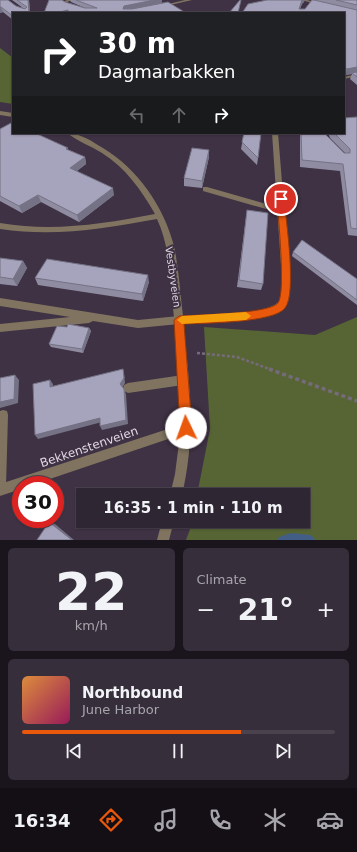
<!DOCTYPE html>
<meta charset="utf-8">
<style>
:root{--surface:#2f2633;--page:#372e3b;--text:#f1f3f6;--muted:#a7a5ac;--line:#4a434e;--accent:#ea580c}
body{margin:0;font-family:"DejaVu Sans",sans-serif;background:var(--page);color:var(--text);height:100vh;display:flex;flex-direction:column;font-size:15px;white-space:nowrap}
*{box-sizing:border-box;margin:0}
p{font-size:13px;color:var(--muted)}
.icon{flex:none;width:22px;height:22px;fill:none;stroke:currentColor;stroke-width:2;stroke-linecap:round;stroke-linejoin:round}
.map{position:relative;height:540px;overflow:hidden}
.drawer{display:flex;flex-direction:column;gap:8px;padding:8px;background:#1a151c;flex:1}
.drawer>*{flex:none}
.hud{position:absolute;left:12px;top:12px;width:333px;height:122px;border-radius:0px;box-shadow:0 1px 3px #0004,0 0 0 1px var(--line);background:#202124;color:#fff;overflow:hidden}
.speed{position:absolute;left:12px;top:476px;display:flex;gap:8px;font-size:20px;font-weight:700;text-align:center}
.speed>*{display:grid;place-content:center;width:52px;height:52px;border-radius:50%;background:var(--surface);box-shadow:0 1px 3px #0004,0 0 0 1px var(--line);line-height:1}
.speed .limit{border:6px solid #d22;background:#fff;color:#111}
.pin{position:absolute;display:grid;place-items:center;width:34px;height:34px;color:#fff;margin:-17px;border:2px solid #fff;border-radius:50%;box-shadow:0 1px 4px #0007}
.me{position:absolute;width:44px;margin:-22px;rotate:357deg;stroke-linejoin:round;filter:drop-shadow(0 0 3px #0008)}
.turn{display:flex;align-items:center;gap:14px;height:84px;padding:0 20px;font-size:18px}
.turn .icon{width:52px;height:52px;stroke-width:2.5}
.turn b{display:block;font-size:28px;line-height:34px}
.lanes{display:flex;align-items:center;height:38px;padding:0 20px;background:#0003;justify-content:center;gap:20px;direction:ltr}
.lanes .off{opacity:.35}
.big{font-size:30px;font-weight:700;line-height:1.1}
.drawer .tile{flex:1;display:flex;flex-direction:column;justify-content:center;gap:6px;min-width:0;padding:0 14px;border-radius:6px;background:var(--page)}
.drawer .dial{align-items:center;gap:0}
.dial b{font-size:52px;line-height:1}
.song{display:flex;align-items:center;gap:12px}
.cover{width:48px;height:48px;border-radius:6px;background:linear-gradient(135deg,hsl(30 70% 55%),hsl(330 70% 35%))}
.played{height:4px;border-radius:2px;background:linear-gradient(90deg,var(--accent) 70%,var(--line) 70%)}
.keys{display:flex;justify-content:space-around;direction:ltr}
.heat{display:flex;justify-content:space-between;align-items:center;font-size:22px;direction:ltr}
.drawer .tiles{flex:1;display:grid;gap:8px;grid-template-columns:1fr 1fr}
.tile:last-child{grid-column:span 2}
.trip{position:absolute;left:76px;top:488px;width:234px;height:40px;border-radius:0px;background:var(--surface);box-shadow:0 1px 3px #0004,0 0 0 1px var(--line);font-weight:700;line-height:40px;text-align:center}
.tabs{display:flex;height:64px;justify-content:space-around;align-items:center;background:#130f14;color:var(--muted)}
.tabs .icon{width:28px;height:28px}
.tabs .selected{color:var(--accent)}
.tabs b{font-size:18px;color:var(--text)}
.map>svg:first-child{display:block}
</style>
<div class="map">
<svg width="357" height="540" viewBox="0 0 357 540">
<rect width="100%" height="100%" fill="#3f3244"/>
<path fill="#576535" d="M0,48L13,58V104L0,102Z
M357,317V540H186L193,521H303V495H197L210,429L204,327L315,335Z"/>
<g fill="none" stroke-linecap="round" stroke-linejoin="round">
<path fill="#425e86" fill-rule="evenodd" d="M291,533L310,535L313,537L315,540H277L279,537Z"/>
<path stroke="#766b7b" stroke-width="2.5" stroke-dasharray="3 2" stroke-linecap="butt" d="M197,353L237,357L272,370"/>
<path stroke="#766b7b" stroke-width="3.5" stroke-dasharray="4 3" stroke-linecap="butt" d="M269,369L357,401"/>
<path fill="#807460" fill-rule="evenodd" d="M67,0H73L64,3L62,2Z
M357,74V76L344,79V77Z
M203,187H207L284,209L285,211L284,213H280L203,191Z
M0,298L138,320L179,316L182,317L183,320L182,323L179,324L138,328L93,321L89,323L0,332V324L70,317L0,306Z
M183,375L186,377L188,380L186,383L183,385L128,393L124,391L123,388L124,385L128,383Z
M3,410L7,411L8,415L6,486L4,490L0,492V411Z"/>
<path fill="#807460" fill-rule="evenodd" d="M185,0H192L162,7L160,6Z
M301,0H307L322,4L320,5Z
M0,111L13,113V117L0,115Z
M67,133C80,133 93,142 103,148C138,169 164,207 174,246C179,269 180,293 183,316C202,315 268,316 279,301C283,296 282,286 282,280L272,133H278L290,280C290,289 291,299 285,307C270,323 206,323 183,324C190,383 196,436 182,495H170L175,474L180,435L32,485H21V489L0,496V484L180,425C181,386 177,347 173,308C170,278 170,247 157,219C103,229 54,237 0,229V223C54,232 102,224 155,214C141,190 126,168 102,153C91,146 77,141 67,133Z
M162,521H174L169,540H157Z"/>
</g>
<path fill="#8f8ca2" d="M0,0L16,6L23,8L12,0H29L30,13H13V20L3,12L0,13Z
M70,0H162V3L44,13L65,2L85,8L71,2Z
M312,0H357V85L350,79L352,74L345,75H344V13H242L304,2L302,4L300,9H305Z
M357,117V236L348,235L340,171L300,167V133H325L326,135L344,153H345L330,138L328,133H344Z
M0,129L69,150L85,157L86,164L77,171L114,195L79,222L41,202L22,213L0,201Z
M244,133L258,158L257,165L241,149Z
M209,150V157L202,188L184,186V178Z
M247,210L263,284L261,290L237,287Z
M293,252L357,279V305L292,256Z
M0,258L23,261L27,268L17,286L0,284Z
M35,278L149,282L143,301L38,285Z
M67,327L89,328L91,331L83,353L51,347L49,344Z"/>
<path fill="#747284" d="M28,0H29L30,13H29Z
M154,0H162V3L125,12L123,9L124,6Z
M302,0H305L304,2L302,4L298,13Z
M0,7H1L3,12L0,13Z
M68,10L69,13H56Z
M357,67V73L345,75L347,69Z
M209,150V157L202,188V181Z
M85,157L86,164L71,175L70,168Z
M113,188L114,195L79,222L77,215Z
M38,195L41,202L22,213L19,206Z
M23,261L27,268L17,286L13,279Z
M148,275L149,282L143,301L142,294Z
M89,328L91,331L83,353L82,349Z
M123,369L124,373L125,383L122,388L120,384Z
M15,375L19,380L18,403L0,408V402Z
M50,380L53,384V391L50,387Z
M124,389L126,394L128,424L102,430L100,426Z
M100,418L102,422L38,439L35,435Z
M49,522L55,524L74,540H72Z"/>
<path fill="#a6a3bc" stroke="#747284" d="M0,0H8L16,6L25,9L27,7L17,0H28L29,13H13V16L1,7H0Z
M49,0H62L65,2L85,8H97L76,0H154L124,6L123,9H132L168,2L186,13H68V10L56,13H44Z
M240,0H241L238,13H229Z
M267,0H302L299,9H305L312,0H314L357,10V67L347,69L344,67V13H242L248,4Z
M336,0H357V5Z
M357,72V77L352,73Z
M357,117V229L351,228L343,164L302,160L301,133H325L326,135L344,153H350V149L334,133H344V118Z
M11,123L13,124V133H35L68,148L66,149L85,157L70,168L113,188L77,215L38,195L19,206L0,196V129Z
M244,133H261L258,158L242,142Z
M192,148L209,150L202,181L184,178Z
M247,210L268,213L263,284L239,280Z
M302,240L357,279V300L293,252Z
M0,258L23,261L13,279L0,277Z
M47,259L148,275L142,294L35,278Z
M68,324L89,328L82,349L49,344L57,326L67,327Z
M123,369L124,378L120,384L124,389L126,420L100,426V418L35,435L33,384L50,380V387Z
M15,375L14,399L0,402V378Z
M49,522L72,540H37Z"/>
<path fill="#ea580c" stroke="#983908" d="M281,196L284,199C286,220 297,293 285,308C274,323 204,323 184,324L192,428L190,432L186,434L181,432L180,428L174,320L179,316C195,315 269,314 278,303C286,292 278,216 277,199Z"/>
<path fill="#f59e0b" d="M246,312L251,316L246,320L182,324L177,320L182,316Z"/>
<g text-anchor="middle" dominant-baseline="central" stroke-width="4" stroke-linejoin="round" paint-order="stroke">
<g font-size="10" fill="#dfd7e2" stroke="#3f3244">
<text transform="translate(173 277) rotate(82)">Vestbyveien</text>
</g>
<g font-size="12" fill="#dfd7e2" stroke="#3f3244">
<text transform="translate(89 447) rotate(-19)">Bekkenstenveien</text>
</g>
</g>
</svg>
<div class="speed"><div class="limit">30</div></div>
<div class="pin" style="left:281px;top:199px;background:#d93025"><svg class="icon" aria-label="arrive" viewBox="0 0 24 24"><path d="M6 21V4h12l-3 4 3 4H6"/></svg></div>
<svg class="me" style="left:186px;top:428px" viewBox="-20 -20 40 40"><circle r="19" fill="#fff"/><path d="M0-13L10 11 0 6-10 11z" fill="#ea580c"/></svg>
<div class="trip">16:35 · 1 min · 110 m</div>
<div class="hud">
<div class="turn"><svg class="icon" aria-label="right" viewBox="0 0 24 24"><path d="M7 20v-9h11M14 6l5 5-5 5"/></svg><div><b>30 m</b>Dagmarbakken</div></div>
<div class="lanes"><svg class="icon off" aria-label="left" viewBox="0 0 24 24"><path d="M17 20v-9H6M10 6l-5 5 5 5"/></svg><svg class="icon off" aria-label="ahead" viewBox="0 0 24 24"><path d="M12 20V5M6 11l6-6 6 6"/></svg><svg class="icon" aria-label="right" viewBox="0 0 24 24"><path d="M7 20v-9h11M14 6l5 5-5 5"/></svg></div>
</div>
</div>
<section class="drawer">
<div class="tiles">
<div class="tile dial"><b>22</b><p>km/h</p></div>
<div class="tile"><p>Climate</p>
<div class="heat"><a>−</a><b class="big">21°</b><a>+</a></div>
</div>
<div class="tile">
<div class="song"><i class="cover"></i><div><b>Northbound</b><p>June Harbor</p></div></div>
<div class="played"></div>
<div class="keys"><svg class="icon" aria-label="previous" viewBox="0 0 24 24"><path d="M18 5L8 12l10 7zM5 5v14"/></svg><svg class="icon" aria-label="pause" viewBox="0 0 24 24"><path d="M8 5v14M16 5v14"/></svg><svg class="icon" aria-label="next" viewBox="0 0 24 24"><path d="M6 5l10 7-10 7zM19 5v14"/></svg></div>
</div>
</div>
</section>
<nav class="tabs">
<b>16:34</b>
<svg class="icon selected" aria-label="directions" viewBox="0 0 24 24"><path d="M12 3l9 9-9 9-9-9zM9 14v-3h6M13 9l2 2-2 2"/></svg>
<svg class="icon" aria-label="music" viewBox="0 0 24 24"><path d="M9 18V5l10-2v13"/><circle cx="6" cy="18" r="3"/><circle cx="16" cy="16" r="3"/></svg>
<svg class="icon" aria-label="phone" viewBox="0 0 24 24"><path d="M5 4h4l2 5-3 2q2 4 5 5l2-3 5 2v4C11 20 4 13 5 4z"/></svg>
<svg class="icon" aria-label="climate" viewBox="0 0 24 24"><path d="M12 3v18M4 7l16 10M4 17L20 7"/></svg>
<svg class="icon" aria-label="car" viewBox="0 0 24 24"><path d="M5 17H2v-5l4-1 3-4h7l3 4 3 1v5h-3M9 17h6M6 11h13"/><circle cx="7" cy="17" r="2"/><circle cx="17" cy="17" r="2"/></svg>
</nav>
